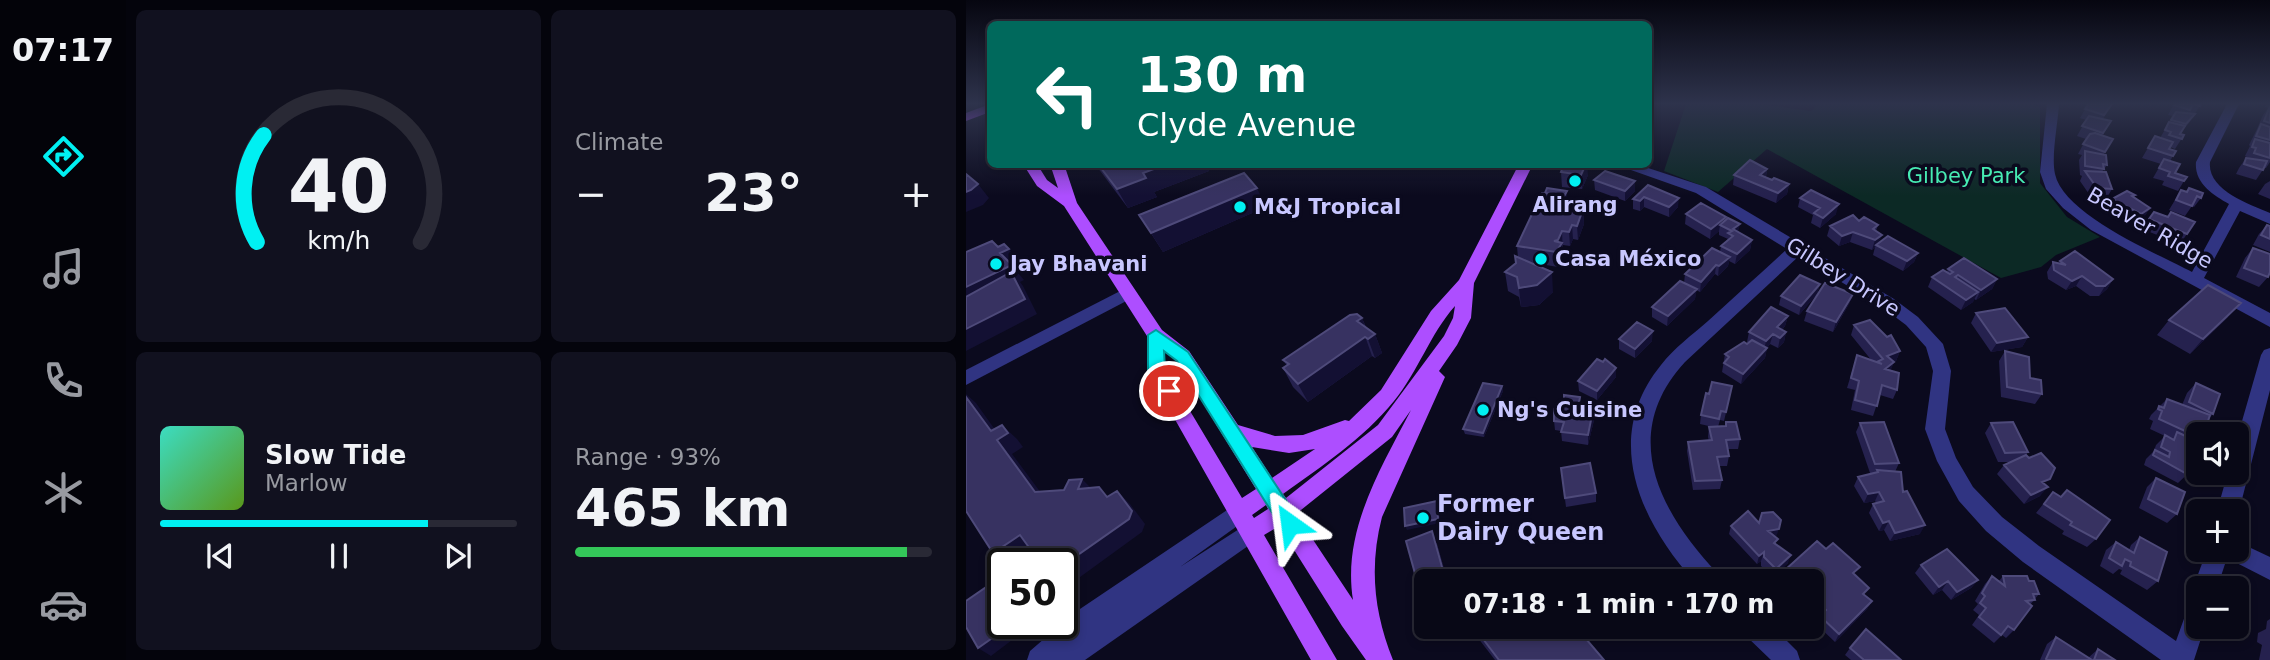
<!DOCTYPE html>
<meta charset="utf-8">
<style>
:root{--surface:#080816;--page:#11111f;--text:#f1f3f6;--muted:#989aa1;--line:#292935;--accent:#00f0f2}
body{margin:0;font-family:"DejaVu Sans",sans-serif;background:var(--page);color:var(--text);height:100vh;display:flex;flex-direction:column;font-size:26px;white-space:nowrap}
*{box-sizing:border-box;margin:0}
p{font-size:23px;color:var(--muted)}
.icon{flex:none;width:38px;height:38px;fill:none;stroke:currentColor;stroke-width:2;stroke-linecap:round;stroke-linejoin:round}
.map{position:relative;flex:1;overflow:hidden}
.panel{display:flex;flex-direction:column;gap:10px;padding:10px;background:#04040c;width:840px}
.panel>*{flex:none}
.guide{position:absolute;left:21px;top:21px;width:665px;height:147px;border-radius:10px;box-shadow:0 4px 10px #0003,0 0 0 2px var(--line);background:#00695c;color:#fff;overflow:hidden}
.fabs{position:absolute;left:1220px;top:422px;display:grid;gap:14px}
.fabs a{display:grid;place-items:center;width:63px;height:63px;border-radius:10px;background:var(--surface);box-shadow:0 4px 10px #0003,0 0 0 2px var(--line);font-size:35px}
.speed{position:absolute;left:21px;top:548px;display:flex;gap:14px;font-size:35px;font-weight:700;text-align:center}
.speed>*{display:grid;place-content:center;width:91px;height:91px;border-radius:50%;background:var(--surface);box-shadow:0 4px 10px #0003,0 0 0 2px var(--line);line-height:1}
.speed .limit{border:4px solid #111;border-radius:10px;background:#fff;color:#111}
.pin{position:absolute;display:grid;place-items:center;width:60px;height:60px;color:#fff;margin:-30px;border:4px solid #fff;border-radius:50%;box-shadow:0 2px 7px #0007}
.me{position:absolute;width:77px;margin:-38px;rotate:329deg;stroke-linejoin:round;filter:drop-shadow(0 0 5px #0008)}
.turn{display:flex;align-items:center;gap:24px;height:147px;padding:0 35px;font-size:32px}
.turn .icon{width:91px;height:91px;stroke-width:2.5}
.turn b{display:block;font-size:49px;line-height:60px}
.big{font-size:52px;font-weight:800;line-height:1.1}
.panel .tile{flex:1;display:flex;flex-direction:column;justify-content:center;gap:10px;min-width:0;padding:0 24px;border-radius:10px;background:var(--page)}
.panel .dial{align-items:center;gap:0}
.dial svg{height:182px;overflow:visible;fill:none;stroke:var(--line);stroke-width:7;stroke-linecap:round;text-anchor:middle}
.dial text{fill:var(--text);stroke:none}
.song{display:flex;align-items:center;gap:21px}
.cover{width:84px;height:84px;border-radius:10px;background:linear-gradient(135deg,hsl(170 70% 55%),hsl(90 70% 35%))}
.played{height:7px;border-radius:4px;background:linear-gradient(90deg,var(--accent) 75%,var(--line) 75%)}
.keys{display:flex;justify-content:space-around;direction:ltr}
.heat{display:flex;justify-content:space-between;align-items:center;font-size:38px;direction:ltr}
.charge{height:10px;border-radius:5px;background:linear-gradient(90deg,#34c759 93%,var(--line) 0)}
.panel .tiles{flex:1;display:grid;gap:10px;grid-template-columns:repeat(2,1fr)}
.trip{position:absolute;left:448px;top:569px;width:410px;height:70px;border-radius:10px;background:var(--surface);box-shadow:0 4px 10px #0003,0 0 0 2px var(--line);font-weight:800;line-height:70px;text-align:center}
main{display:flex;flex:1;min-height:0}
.menu{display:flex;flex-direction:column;width:126px;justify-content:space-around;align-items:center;background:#030309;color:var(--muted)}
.menu .icon{width:49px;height:49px}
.menu .active{color:var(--accent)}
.menu b{font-size:32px;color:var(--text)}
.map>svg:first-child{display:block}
</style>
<main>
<nav class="menu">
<b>07:17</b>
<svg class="icon active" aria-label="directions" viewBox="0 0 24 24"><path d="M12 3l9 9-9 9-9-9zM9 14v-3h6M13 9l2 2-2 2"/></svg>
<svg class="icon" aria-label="music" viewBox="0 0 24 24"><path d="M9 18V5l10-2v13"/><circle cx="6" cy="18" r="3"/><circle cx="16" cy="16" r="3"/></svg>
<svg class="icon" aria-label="phone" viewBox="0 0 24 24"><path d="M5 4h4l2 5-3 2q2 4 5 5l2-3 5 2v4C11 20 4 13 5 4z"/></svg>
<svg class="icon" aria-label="climate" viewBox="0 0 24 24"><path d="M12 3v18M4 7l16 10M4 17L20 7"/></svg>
<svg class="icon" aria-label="car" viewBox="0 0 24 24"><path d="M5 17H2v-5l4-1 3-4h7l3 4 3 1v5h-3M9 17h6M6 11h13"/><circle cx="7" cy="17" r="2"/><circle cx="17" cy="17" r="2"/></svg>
</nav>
<section class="panel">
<div class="tiles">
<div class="tile dial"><svg viewBox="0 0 100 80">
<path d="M14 69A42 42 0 1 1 86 69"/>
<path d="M14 69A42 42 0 0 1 17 22" stroke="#00f0f2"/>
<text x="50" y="56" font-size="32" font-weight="700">40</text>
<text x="50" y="72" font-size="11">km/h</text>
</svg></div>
<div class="tile"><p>Climate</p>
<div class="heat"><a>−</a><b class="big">23°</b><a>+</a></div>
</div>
<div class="tile">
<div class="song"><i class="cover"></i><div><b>Slow Tide</b><p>Marlow</p></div></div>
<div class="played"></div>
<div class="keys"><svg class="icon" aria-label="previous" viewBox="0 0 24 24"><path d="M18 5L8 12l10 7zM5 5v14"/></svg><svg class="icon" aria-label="pause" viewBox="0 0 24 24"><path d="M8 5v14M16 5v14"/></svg><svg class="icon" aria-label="next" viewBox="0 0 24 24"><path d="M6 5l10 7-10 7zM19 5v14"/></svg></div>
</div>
<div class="tile"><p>Range · 93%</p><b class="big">465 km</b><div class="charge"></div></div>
</div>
</section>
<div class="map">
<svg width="1304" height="660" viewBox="0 0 1304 660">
<rect width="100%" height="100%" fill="#0b0a1e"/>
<path fill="#0c2925" d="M720,104H793L845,111L854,104H1065L1074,107V183L1101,217L1134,237L1090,255L1075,267L1035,278L801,149L752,192L698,171Z"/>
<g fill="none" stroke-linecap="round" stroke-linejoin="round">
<path fill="#303482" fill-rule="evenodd" d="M1081,104H1093C1092,123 1085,156 1089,174C1098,215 1190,253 1226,272L1263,204C1247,195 1228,183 1230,162L1261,104H1273L1244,162C1241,190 1283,204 1304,213V224L1274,211L1238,278L1304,313V327L1125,230L1097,208L1080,189L1074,172Z
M648,164H670L740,187L928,299L952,317L977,344L985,371L979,429L990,458L1007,487L1036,517L1073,546L1210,641L1224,602L1232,598V626H1239L1228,660H1195L1057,562L1020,531L993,501L971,461L959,429L967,371L960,347L940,325L916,307L833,256L719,362C652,435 694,512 751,573L755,581H728C673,520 636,437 695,365C708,348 726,335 742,321C768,297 795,273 821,249L730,193Z
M162,287L170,293L168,297L0,385V370Z
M1304,348V390L1273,511L1270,516V511H1251L1262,472H1270V442L1295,355L1298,350Z
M273,502L281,505L284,512L281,519L214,567L284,522L292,525L295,532L292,539L119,660H61L64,651L108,613Z
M1270,541L1304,557V580L1261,558L1251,588H1232L1231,596L1227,588L1241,550H1270Z
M776,626H806L831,651L834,660H805L779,635Z"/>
<path fill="#ad4eff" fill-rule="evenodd" d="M24,104V112L0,121V113Z
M57,164H71L81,180L92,188L84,164H98L111,203L121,218L196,330L223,351L272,425L309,436L337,435L379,420L383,421L415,390L465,311L493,280L553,164H567L508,283L505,318L491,345L473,371L479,377L416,517C403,567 408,613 427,660H400L376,626L313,526L298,535L371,660H345L181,370V336L98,206L71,186ZM489,306L487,318L478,336L412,425L320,498L317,494C356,466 397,439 428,401C452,372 464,334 489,306ZM199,352L211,361L290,489L276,498L199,369ZM445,410C414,470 376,531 387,600L330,514L426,437ZM286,447L323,453L349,449L306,478ZM300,505L302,509L288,518L286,515Z"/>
</g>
<path fill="#25214e" d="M1120,104H1146L1137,119L1145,121L1136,136L1147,139L1138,154L1141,165L1136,172L1146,189L1140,199L1125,197L1114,181L1116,176L1114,175L1113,160L1116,155L1112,154L1120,139L1111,136L1120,120L1114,118L1121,106L1120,105Z
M1208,104H1235L1223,123L1216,131L1214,134L1218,135L1209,149L1204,147L1203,149L1210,151L1204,161L1209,173L1218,181L1212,191L1196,185L1198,181L1187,178L1195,164L1176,158L1189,136L1194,138L1207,116L1202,115Z
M1301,104H1304V162L1300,168H1298L1290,180L1270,174L1273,168L1280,158H1282L1279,156L1284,146L1283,145L1291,129L1297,115L1302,108L1299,107Z
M129,164H240L243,171L188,192L191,197L162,208Z
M801,169L800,177L823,184L821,194L810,203L767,185L768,175Z
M595,172L622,175L616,189L596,187Z
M628,180L669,181V191L659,201L629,190Z
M1304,181V199L1292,194L1299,184Z
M682,185L712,207L703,217L678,207L674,211L667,209V199Z
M1223,188L1235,198L1228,207L1226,206L1219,216L1203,210L1215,190L1220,192Z
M576,193L601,200L598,207L617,209L618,224L612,240L607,239L604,246L597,245V257L592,267L562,262L587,292L573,305L555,307L553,297L542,291L539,272L550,263L552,258L551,246Z
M1169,195L1168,197L1184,208L1178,217L1168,224L1140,209L1146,199Z
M834,198L870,214L854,228L845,223L847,215L832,207Z
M300,207L197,252L173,215Z
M1188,212L1202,217L1221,234L1214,244L1176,229Z
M720,214L759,221L773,232L786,240L784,250L769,264L763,261L762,266L752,276L749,274L734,292L730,290L729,299L701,326L686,317V307L718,283L719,274L754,252L755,246L762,239L753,235V231L744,239L719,224Z
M893,221L912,225L910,231L913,243L952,253L948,262L937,271L907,255L909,247L906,250L884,242L873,246L861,236L864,226Z
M1301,225L1304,226V252L1287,245L1293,234Z
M1287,248L1302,277L1293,287L1270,277L1279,258Z
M1094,261L1147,279L1141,289L1133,296H1124L1110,286L1100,290L1082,279L1081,272L1087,262L1093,264Z
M982,269L1031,279L1026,289L1010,300L1008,299L1007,302L995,310L962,287L966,277L981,272Z
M854,284L851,294L833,315L813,305L815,296Z
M887,294L883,304L867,332L838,321L841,311Z
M1010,313L1062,337L1056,347L1025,352L1005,323Z
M822,316L819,326L816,330L820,332L818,342L812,348L804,344L801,348L799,358L775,384L756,372L759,354L781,344L783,343L781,342L783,332Z
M1262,317L1224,354L1191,335L1203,320Z
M396,318L400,327L409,334L416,353L409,358L406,356L342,402L327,387L317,368L321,366L317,360Z
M888,325L934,351L930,361L928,362L924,371L931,390L927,399L914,395L907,416L885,410L889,390L881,388L891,355L906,361L885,335Z
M653,339L686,341L669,358L653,349Z
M1039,351L1064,378L1076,394L1069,404L1035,397L1033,361Z
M650,368V377L631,400L613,391L612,381Z
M1230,383L1247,414L1243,418L1240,427L1230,436L1223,433L1220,436L1230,466L1212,483L1178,465L1180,459L1188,451L1190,445L1199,436L1184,429L1187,421L1183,419L1185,415L1201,399L1216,405L1221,393Z
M536,386L537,391L518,437L499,434L497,429Z
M764,396L758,421L754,420L752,427L759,426L760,422L774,439L772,449H761L763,456L761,466H753L756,480L754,489L727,490L721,451L722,442L743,441L742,437L743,427H747L734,424L735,415Z
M614,397V409L627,410L628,420L622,445L596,441L595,431L589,430L588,421L598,406Z
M894,423L933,463L929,472L954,534L924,541L918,530L913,531L903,513L907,504L910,503L909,501L898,503L888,486L892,477L908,473H904L890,432Z
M1025,423L1062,452L1060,455L1079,485L1074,496L1058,504L1031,474L1038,465L1045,462H1032L1019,433Z
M595,468L630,493V502L600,507Z
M1190,478L1211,514L1201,523L1173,508L1181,487Z
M1087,492L1130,539L1121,547L1096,534L1098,531L1070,513Z
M765,526L810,537V544L822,563L807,577L795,566V561L791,564L763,534Z
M1174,537L1192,581L1181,590L1154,574L1156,570L1153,569L1147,574L1134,566L1140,550L1150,542L1163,550L1165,545Z
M471,544L481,579L460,581V592L455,589L450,577Z
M955,565L1012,580L1005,588L985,600L976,590L967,595L949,573Z
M819,570L889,575L899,595L906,601L901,609L869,642L850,624L855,616L845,607V581H819L816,578Z
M1026,576L1033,581L1037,576L1063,581L1073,594L1064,605L1048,630L1040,638L1036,635L1028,643L1006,625L1013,615L1007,610L1012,604L1009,601L1019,584Z
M1304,619V660H1293L1296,645L1291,642L1292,633L1300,629L1301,621Z
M508,627L638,660H529L512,638Z
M1090,637L1122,658L1132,649L1149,660H1074L1081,644Z
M884,648L935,660H885L879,655Z"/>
<path fill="#131033" d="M201,164H240L243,171L188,192L191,197L162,208L151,189L177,173Z
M499,164H508L500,168Z
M620,164H621L622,175L616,189L615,175Z
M801,169L799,179L794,175Z
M669,181V191L659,201V191Z
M12,184L23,198L17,205L0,212V192Z
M823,184L821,194L810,203L812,193Z
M291,188L300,207L197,252L185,233Z
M601,191V200L597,210L596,200Z
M594,195L595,209L589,206Z
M678,197V207L674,211V201Z
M713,198L712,207L703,217V207Z
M873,204L870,214L854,228L857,218Z
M1184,208L1178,217L1168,224L1175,214Z
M617,209L618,224L612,240L611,226Z
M760,217L758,227L754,225L753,231L744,239L745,229Z
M774,224L772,233L767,229Z
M606,225L607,239L604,246L603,232Z
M596,231L597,257L592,267L588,241Z
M887,232L884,242L873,246L876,236Z
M916,235L912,245H910L909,247L906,250L909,240Z
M786,240L784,250L769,264L771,254Z
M43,249L54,263L47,267L58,280L54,282L57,286L71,314L0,351V287L34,253Z
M952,253L948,262L937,271L941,261Z
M764,257L762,266L752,276L753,266Z
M750,265L749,274L734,292L735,282Z
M586,272L587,292L573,305L555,307L553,288Z
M1116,276L1110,286L1100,290L1106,281Z
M1031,279L1026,289L1010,300L1015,290Z
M1147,279L1141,289L1133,296L1139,286Z
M854,284L851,294L833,315L835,306Z
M731,289L729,299L701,326L702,316Z
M1012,292L1007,302L995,310L1000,300Z
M887,294L883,304L867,332L870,322Z
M1275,303L1262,317L1224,354L1237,339Z
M822,316L819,326L809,337L811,327Z
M396,318L403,337L400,339L406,356L342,402L332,384L391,321Z
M687,331L686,341L669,358V349Z
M820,332L818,342L812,348L814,338Z
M409,334L416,353L409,358L402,339Z
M807,334L804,344L798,351L800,341Z
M1062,337L1056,347L1025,352L1031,343Z
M801,348L799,358L775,384L777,374Z
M934,351L930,361L917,366L921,356Z
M928,362L924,372L919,369Z
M650,368V377L631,400V391Z
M536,386L537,391L518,437L517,433Z
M0,394L10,403L35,438L36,425L51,439L57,447L46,454L84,505L69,492L0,397Z
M627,410L628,420L622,445V435Z
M116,479L130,493L112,489Z
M1082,487L1074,496L1058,504L1065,495Z
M151,491L164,504L179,524L176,532L99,588L96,586V566Z
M913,492L909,501L898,503L902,494Z
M471,501L473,506L474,523L441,530L439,526Z
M923,521L918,530L913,531L917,523Z
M959,525L954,534L924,541L929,533Z
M813,529L810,537L802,531Z
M466,531L471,544L481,579L480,581H465Z
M54,535L70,548L48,564H41L27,553Z
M798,552L795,561L791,564L793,556Z
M825,555L822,563L807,577L810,569Z
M1012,580L1005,588L985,600L991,592Z
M982,581L976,590L967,595L973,587Z
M37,593V617L27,600Z
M906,601L901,609L869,642L873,634Z
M40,623H48L54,634L25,656L12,648Z"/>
<path fill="#373261" stroke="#4e4a7a" stroke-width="2" d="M1123,104H1146L1138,115L1119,109Z
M1209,104H1235L1234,106L1227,104L1224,110L1208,105Z
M1304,106V123L1298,121Z
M1210,112L1229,114L1220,124L1205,120Z
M1123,116L1145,121L1137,133L1116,126Z
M1203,122L1219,126L1214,134L1218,135L1216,139L1203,135L1205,132L1199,130Z
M1295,124L1304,127V140L1290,136Z
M1129,133L1147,139L1139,152L1117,144L1124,134Z
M1189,136L1207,142L1203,149L1210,151L1207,156L1182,148Z
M1289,139L1304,143V158L1288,153L1290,148L1286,147Z
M1119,151L1140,155L1141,165L1137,164L1138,169L1119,166Z
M1280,158L1301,161L1297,170L1278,164Z
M1198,159L1214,164L1209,173L1221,177L1218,181L1202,176L1204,172L1193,168Z
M784,160L801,169L794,175L806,180L808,178L823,184L812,193L768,175Z
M132,164H201L177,173L180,178L151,189Z
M598,164H620L615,175L595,172Z
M639,171L669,181L659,191L628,180Z
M1119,171L1140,172L1146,189L1131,188Z
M278,173L291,188L185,233L173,215Z
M0,174L12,184L5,190L0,192Z
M682,185L713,198L703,207L678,197L674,201L667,199Z
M581,188L601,191L596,200H594V195L579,193Z
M1223,188L1237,193L1235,198L1231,196L1226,206L1210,200L1215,190L1221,192Z
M845,190L873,204L857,218L848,213L854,208L834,198Z
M1161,191L1169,195L1166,196L1184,208L1175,214L1146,199Z
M576,193L594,195L589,206L617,209L611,226L606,225L603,232L596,231L592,240L588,241L596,243L590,252L551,246Z
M735,203L760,217L745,229L720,214Z
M1188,212L1202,217L1205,212L1229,222L1221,234L1183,219Z
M887,215L893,221L898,217L912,225L907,229L916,235L909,240L887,232L876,236L864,226Z
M762,218L774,224L767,229L786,240L771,254L755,246L767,236L762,233L766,231L754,225Z
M1301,225L1304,226V239L1295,235Z
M922,236L952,253L941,261L910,245Z
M26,241L32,247L38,244L43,249L34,253L46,265L0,287V252Z
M746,248L764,257L753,266L750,265L735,282L719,274Z
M1287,248L1304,254V272L1302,277L1278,268Z
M1109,251L1147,279L1139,286H1130L1116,276L1106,281L1088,270L1087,262L1100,265L1094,261Z
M549,256L586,272L571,285L553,288L551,277L539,272L550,263Z
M998,258L1031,279L1015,290L992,275L989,277L1012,292L1000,300L966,277L977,270L984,274L987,272L982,269Z
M45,272L59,299L0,329V297Z
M834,275L854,284L835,306L815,296Z
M714,281L731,289L702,316L686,307Z
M859,283L887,294L870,322L841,311Z
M1242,285L1275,303L1237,339L1203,320Z
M805,307L822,316L811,327L820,332L814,338L807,334L800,341L783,332Z
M1039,308L1062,337L1031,343L1010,313Z
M391,314L396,318L391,321L409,334L402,339L399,337L332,384L317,368L323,364L317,360L384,315Z
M904,320L921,337L925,335L934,351L921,356L928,362L919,369L933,373L931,390L916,385L911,406L889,400L893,381L885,378L891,355L916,364L911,362L917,359L888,325Z
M671,322L687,331L669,349L653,339Z
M786,340L801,348L777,374L758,363L763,357L759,354L778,342L781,344Z
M1039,351L1063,357L1064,378L1075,380L1076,394L1041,387Z
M631,359L637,362L639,359L650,368L631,391L612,381Z
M746,382L766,386L760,412L755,411L753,419L735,415L740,393L743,394Z
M517,383L536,386L517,433L497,429Z
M1230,383L1254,394L1247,414L1223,402Z
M598,395L614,397L612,408L627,410L622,435L595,432L598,422L588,421V409L591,405L598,406Z
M0,397L25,431L36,425L42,433L31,440L69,492L98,490L103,480L116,479L112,489L133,487L141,497L151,491L166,511L163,519L96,566V564H75L54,535L27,553L0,511Z
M1201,399L1244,415L1240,427L1230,422L1228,428L1224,426L1221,432L1193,419L1196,411L1192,409L1193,406L1198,408Z
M760,422H770L774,439L760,440L763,456L751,457L756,480L729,481L722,442L746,440L743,427L760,426Z
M918,422L933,463L909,464L894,423Z
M1047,422L1062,452L1039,453L1025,423Z
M1211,432L1232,442V458L1230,466L1220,462L1224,466L1221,474L1187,455L1189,450L1203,457L1204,452L1195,447L1199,435L1208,440Z
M1075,453L1089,468L1084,479L1076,482L1082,487L1065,495L1038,465L1060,455L1063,458Z
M624,463L630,493L599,498L595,468Z
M911,470L935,472L937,492L941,491L959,525L929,533L923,521L917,523L907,504L918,501L913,492L902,494L892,477L912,472Z
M1190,478L1219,492L1211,514L1182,499Z
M1101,490L1144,520L1130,539L1104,525L1106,522L1078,504L1087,492L1095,497Z
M471,501L472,519L439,526L438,508Z
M782,511L793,523L796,513L807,512L815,520L813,529L802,531L812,539L808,543L825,555L810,569L798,557V552L793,556L765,526Z
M466,531L476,567L465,581L458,582L450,577L440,541Z
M1174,537L1201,552L1192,581L1164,566L1165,562L1159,559L1156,566L1143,558L1150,542L1168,553Z
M851,541L860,549L867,543L894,567L887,573L903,588L897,594L906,601L873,634L854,616L860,610L845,595V581H831L819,570Z
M981,549L1012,580L991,592L982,581L973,587L955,565Z
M1026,576L1039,586L1037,576H1061L1063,581H1068L1073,594H1067L1069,600L1060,601L1066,606L1048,630L1042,626L1035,635L1013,617L1020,608L1014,603L1019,596L1016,593Z
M32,579L37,586V593L27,600L37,617V623H40L42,627L12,648L0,627V601Z
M609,626L638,660H533L508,627Z
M900,629L935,660H898L884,648Z
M1090,637L1126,660H1081L1080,659Z
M1132,649L1149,660H1128Z"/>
<linearGradient id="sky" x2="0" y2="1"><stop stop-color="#060610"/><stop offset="0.53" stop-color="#2e334c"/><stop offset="1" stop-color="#2e334c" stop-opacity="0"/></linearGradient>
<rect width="1304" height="196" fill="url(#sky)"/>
<path fill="#00f0f2" stroke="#009c9d" stroke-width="2" d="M190,330L222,352L331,517L334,524L331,530L324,533L317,530L211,361L198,351L199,369L212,391L209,396H197L182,370V335Z"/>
<g fill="#00f0f2" stroke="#0b0a1e" stroke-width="2.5">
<circle cx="609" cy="181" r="7"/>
<circle cx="274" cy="207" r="7"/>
<circle cx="575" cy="259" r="7"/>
<circle cx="30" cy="264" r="7"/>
<circle cx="517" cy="410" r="7"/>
<circle cx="457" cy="518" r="7"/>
</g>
<g text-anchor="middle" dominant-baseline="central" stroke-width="7" stroke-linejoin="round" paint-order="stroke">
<g font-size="21" fill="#47ebb3" stroke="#0b0a1e">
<text x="1000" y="176">Gilbey Park</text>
</g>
<g font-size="21" font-weight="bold" fill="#c8c7ff" stroke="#0b0a1e" text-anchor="start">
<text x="609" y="205" text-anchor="middle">Alirang</text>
<text x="288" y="207">M&amp;J Tropical</text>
<text x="589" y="259">Casa México</text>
<text x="44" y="264">Jay Bhavani</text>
<text x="531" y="410">Ng's Cuisine</text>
</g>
<g font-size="21" fill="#c8c7ff" stroke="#0b0a1e">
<text transform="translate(1184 228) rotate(30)">Beaver Ridge</text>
<text transform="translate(877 277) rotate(32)">Gilbey Drive</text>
</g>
<g font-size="24" font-weight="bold" fill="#c8c7ff" stroke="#0b0a1e" text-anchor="start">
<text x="471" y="504">Former<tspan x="471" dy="28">Dairy Queen</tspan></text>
</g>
</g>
</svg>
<div class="fabs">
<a><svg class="icon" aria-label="sound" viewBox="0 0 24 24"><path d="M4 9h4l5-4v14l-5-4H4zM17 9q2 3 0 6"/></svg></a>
<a>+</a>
<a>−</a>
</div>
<div class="speed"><div class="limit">50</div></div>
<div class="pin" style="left:203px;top:391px;background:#d93025"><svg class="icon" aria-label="arrive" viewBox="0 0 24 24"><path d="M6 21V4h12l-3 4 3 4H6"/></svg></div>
<svg class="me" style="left:324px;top:524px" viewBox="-20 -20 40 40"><path d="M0-17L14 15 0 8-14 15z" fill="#00f0f2" stroke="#fff" stroke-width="4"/></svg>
<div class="trip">07:18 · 1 min · 170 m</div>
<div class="guide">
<div class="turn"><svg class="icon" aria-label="left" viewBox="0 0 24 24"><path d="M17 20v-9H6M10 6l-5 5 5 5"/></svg><div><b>130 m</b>Clyde Avenue</div></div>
</div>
</div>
</main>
